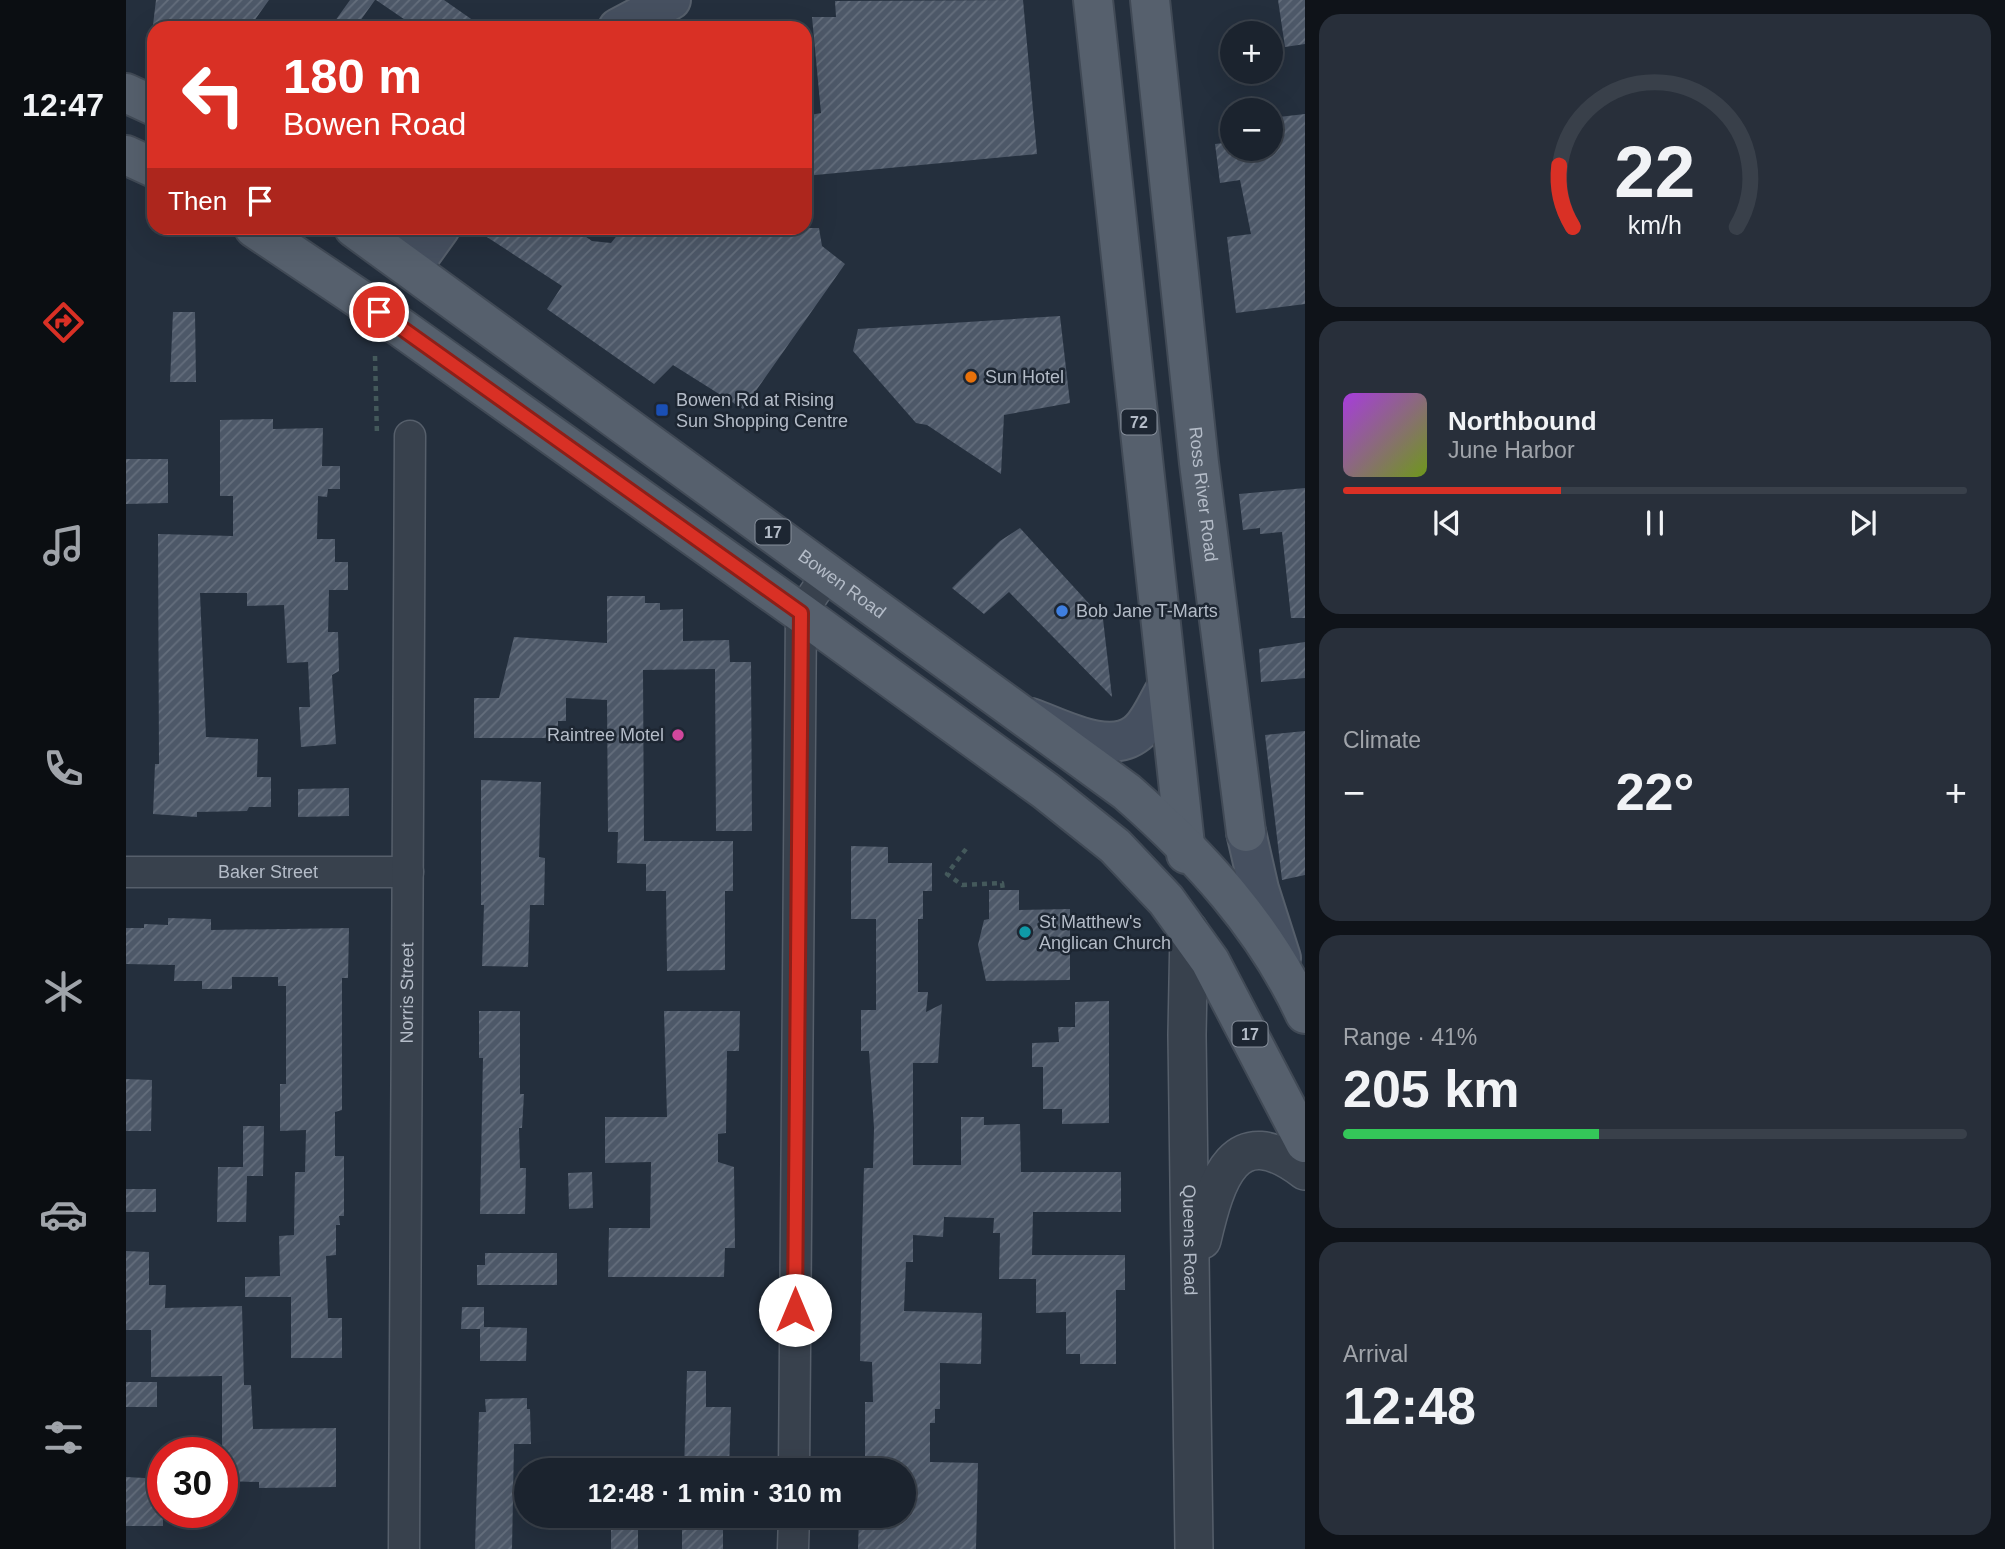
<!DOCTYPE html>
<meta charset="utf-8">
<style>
:root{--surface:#1b232e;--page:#282f3a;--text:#f1f3f6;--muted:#a0a4aa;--line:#39404a;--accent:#d93025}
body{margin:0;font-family:Helvetica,sans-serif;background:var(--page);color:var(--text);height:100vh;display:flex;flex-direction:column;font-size:26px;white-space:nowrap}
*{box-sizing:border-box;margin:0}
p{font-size:23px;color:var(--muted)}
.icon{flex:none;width:38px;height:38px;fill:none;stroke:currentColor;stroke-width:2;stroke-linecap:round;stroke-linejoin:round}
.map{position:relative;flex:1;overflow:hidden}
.sheet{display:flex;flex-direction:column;gap:14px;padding:14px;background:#0f1319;width:700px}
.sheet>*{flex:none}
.hud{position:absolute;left:21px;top:21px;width:665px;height:214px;border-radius:21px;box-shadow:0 7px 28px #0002,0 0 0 2px var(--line);background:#d93025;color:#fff;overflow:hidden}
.controls{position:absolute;left:1094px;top:21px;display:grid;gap:14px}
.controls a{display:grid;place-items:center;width:63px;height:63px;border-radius:50%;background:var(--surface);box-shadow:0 7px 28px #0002,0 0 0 2px var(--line);font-size:35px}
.speed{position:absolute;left:21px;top:1437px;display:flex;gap:14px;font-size:35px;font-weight:700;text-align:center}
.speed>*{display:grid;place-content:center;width:91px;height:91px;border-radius:50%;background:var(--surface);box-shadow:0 7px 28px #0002,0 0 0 2px var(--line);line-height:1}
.speed .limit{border:10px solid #d22;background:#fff;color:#111}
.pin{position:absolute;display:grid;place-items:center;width:60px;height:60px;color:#fff;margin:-30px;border:4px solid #fff;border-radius:50%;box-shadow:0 2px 7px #0007}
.me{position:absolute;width:77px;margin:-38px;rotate:0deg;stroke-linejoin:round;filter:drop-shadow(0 0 5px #0008)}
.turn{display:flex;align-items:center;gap:24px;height:147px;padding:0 21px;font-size:32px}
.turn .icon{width:91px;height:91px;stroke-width:2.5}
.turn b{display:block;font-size:49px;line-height:60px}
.then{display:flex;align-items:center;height:66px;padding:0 21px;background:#0003;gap:14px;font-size:26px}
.big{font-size:52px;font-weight:600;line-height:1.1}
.sheet .tile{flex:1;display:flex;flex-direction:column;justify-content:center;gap:10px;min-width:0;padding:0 24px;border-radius:21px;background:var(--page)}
.sheet .dial{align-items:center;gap:0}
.dial svg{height:182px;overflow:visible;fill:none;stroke:var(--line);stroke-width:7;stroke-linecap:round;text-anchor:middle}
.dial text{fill:var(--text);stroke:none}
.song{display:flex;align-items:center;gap:21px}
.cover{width:84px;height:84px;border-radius:10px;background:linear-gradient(135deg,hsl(280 70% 55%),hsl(80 70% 35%))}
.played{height:7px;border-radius:4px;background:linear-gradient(90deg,var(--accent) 35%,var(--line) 35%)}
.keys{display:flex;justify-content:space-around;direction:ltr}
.heat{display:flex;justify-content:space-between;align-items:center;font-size:38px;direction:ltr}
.charge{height:10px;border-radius:5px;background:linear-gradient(90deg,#34c759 41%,var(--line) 0)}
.trip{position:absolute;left:388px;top:1458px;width:402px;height:70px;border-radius:35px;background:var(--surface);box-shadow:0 7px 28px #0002,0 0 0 2px var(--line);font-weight:600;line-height:70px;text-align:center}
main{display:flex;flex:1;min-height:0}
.tab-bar{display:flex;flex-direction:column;width:126px;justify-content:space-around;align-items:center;background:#0b0e12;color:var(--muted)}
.tab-bar .icon{width:49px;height:49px}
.tab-bar .selected{color:var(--accent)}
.tab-bar b{font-size:32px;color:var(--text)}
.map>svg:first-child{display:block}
</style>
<main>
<nav class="tab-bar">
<b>12:47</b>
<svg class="icon selected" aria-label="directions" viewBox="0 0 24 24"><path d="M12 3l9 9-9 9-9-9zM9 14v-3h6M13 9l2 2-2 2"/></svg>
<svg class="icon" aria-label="music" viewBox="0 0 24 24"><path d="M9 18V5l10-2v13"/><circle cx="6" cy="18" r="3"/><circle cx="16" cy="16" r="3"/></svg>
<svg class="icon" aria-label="phone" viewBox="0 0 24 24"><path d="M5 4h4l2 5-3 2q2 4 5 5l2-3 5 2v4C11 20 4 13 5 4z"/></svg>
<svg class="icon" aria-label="climate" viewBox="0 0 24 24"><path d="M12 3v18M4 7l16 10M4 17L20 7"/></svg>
<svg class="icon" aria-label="car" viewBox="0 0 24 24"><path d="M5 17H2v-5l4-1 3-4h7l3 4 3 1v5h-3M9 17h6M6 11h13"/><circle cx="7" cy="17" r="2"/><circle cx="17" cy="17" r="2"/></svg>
<svg class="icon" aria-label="filters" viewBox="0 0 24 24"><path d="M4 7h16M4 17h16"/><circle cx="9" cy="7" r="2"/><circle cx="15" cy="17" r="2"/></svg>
</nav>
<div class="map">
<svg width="1179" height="1549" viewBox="0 0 1179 1549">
<defs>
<pattern id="building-hatch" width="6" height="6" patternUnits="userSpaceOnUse" patternTransform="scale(1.75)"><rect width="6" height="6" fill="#4d5868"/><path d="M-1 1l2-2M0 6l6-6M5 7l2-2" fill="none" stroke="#646e7c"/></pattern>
</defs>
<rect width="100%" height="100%" fill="#242f3d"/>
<path fill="url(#building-hatch)" d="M30,0H143L123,28H43L27,25Z
M224,0H249L229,28H204Z
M250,0H318L358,28H291Z
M897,0L911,154L679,176V116L695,113L686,17H710L709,1Z
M1152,0H1179V44L1159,47Z
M1179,114V304L1110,313L1101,237L1125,234L1114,180L1094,183L1089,144L1106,142V149H1144V118Z
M347,228H447L466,241L485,243L497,228H693L696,246L719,264L617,409L547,365L528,384L421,309L436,286Z
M47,312H69L70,382H44Z
M934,316L944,403L878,415L875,474L801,425L790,423L727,351L732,329Z
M147,419V429L197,428L196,466H214V489H202L201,497L192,496L191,539H209V562H222V590H203L202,632H212L213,671L206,675L210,744L175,747L173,707H184L182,662L161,663L158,605L121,606V593H74L80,737L132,739L131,777H145V807H123L121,811L71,812V817L27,814L29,764H33L32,534L107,536V496H94V420Z
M0,459H42V503L0,504Z
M1179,488V618H1165L1156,532L1134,534V528L1117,530L1113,494Z
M894,528L977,619L986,697L883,592L858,614L826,588L874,541Z
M481,596H519V603H534V610L557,609V641L603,640L604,662H625L626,831H590L589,669L517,670L518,841H607V891H599V970L541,971L540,891H520V864L491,863L492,832H482L481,700L440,698V721H432V738H348V698H373L388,637L481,643Z
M1179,642V678L1135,682L1133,649Z
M1179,731V875L1156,880L1139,735Z
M355,780L415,782L413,857L419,858L418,905H404L402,967L356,966L358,905H355Z
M223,788V816L172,817V789Z
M725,846L762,847V863H806V891H797V919H792V992H802L800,1012L816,1004L812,1063H787V1165H835V1117H858V1125L894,1124L895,1172H995V1212H907L906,1255H999V1290H990V1364H954V1354H940V1312L910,1313V1279H873L874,1233H867L868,1218L818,1217L817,1237L787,1235V1262H780L778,1311L856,1313L855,1364L814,1363V1409H809V1423H804V1462L852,1463L850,1549H732L733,1516H779V1470H739V1402H747L746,1362L734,1361L736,1241L738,1168H747L748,1128L743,1051H735V1010H750V919H725Z
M863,890H893V910L944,909V980L860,981L852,945L858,920L863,919Z
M42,918L85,919V930L223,928L222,978H216V1110L209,1112V1156H218V1216H213L214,1225H210V1255L200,1256L202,1318H216V1358H165V1297H119V1277L154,1276L153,1236L168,1235L169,1172H179L180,1130L154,1131V1084H160V986H152V977H106V989H76V981H48L49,965L0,964V928H18V924L42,925Z
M983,1001V1123L936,1124V1109H917V1067H906V1043L933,1042L932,1027H949V1002Z
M353,1011H394V1094H398L396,1128H393L394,1168H400L399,1214H354L357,1058H353Z
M538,1011H614L613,1051H601L600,1133L592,1134V1162L608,1167L609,1248H599L598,1277H482L483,1228H524L525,1162L479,1163V1117H541Z
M0,1079L26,1080L25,1131H0Z
M117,1126H138L137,1176H121L120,1222H91L92,1167H117Z
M466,1172L467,1208L443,1209L442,1173Z
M0,1189H30V1212H0Z
M0,1251L23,1252V1285H40L39,1308L116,1306L118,1385H125L127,1429L210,1428V1487L133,1488V1482L96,1481V1376L25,1377V1330H0Z
M359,1253H431V1285H351V1265H359Z
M336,1307H358V1327L401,1328L400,1361H354V1329H335Z
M561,1371H580V1407H605L603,1470H558Z
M0,1382H31V1407H0Z
M401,1398V1409H404L405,1444H388L386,1549H349L353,1412H360L359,1399Z
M0,1477L37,1479V1526H0Z
M485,1516H512V1549H485Z
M556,1516H597V1549H556Z"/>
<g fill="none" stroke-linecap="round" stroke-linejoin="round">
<defs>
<g id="minor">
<path id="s1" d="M0,872H282"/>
<path d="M668,1470L675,613L702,573"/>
<path id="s2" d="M278,1549L284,436"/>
<path d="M667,1549L668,1516"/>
</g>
<g id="tertiary">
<path id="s3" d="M1063,930L1061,1035L1068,1549"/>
<path d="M1076,1240C1090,1180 1108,1117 1179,1171"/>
</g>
<path id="secondary" d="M492,28L545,0
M260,250L277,228
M286,267L314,228
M905,718C934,728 983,756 1011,733C1024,723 1032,701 1041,687
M1120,832L1133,889L1155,958"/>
<g id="primary">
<path d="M967,0L1060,854"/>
<path id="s4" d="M1024,0L1073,463L1120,832"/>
<path d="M0,93L28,106"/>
<path d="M0,155L28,168"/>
<path d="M128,228L253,312L675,613L920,791L989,846L1040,900L1084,961L1179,1143"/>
<path id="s5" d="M228,228L1001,792C1074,856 1138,926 1179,1014"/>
</g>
</defs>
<use href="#minor" stroke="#565f6b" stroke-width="33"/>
<use href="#tertiary" stroke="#565f6b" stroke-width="40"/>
<use href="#secondary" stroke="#565f6b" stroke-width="42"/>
<use href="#primary" stroke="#414a56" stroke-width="42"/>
<path stroke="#44595b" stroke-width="4.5" stroke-dasharray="5 5" stroke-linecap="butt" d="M249,356L251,436
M840,849L821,874L836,885L876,883L877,890"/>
<use href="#minor" stroke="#38414d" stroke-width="30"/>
<use href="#tertiary" stroke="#38414d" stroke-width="37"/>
<use href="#secondary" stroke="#465060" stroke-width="38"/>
<use href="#primary" stroke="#56606d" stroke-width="38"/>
</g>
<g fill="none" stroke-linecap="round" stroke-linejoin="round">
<defs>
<path id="route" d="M253,312L675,613L669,1310"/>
</defs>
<use href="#route" stroke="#8d1f18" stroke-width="18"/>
<use href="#route" stroke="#d93025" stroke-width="12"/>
</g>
<circle fill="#e8710a" stroke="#1d2632" stroke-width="2.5" cx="845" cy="377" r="7"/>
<rect fill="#1a4fb4" stroke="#1d2632" stroke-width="2.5" x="529" y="403" width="14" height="14" rx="3.5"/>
<circle fill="#3f7fe0" stroke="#1d2632" stroke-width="2.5" cx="936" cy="611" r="7"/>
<circle fill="#d1479c" stroke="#1d2632" stroke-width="2.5" cx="552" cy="735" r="7"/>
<circle fill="#0f9aa8" stroke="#1d2632" stroke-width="2.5" cx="899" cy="932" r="7"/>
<g text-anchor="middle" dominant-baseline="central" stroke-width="5" stroke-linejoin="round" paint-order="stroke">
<g fill="#1d2632" stroke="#878f9b" stroke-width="2">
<rect x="995.5" y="409.5" width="35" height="25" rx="5"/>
<rect x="629.5" y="519.5" width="35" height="25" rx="5"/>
<rect x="1106.5" y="1021.5" width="35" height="25" rx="5"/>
</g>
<g font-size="16" font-weight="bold" fill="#b4bcc8">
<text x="1013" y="422">72</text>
<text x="647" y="532">17</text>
<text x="1124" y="1034">17</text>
</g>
<g font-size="18" fill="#b4bcc8" stroke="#1d2632" text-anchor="start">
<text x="859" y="377">Sun Hotel</text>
<text x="550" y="400">Bowen Rd at Rising<tspan x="550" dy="21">Sun Shopping Centre</tspan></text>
<text x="950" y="611">Bob Jane T-Marts</text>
<text x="538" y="735" text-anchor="end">Raintree Motel</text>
<text x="913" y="922">St Matthew's<tspan x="913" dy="21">Anglican Church</tspan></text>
</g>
<g font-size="18" fill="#b4bcc8" stroke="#1d2632">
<text stroke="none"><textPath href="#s4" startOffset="497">Ross River Road</textPath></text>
<text stroke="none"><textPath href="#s5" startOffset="604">Bowen Road</textPath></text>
<text stroke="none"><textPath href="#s1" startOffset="142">Baker Street</textPath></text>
<text stroke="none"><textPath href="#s2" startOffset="556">Norris Street</textPath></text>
<text stroke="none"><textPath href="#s3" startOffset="310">Queens Road</textPath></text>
</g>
</g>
</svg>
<div class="controls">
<a>+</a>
<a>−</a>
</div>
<div class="speed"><div class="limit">30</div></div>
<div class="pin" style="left:253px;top:312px;background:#d93025"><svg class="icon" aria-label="arrive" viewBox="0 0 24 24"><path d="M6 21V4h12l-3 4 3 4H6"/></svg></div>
<svg class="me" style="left:669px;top:1310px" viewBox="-20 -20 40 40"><circle r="19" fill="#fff"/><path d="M0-13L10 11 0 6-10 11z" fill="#d93025"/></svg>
<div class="trip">12:48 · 1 min · 310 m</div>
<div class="hud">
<div class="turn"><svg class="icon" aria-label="left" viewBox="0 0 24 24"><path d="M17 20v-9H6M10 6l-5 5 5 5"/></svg><div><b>180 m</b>Bowen Road</div></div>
<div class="then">Then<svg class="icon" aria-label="arrive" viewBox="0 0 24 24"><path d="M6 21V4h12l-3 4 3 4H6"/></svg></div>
</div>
</div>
<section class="sheet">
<div class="tile dial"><svg viewBox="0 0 100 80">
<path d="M14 69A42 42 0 1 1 86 69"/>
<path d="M14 69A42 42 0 0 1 8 42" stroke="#d93025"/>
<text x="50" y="56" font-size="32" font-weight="700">22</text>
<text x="50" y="72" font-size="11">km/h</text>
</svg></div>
<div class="tile">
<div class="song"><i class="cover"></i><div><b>Northbound</b><p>June Harbor</p></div></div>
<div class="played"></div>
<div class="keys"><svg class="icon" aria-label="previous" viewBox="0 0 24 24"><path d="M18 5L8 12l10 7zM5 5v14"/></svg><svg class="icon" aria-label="pause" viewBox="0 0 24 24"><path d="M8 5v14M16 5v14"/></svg><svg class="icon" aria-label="next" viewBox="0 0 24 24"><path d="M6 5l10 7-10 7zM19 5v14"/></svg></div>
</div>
<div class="tile"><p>Climate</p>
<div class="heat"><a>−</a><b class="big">22°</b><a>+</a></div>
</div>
<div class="tile"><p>Range · 41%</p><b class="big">205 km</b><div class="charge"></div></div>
<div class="tile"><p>Arrival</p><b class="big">12:48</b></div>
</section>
</main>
